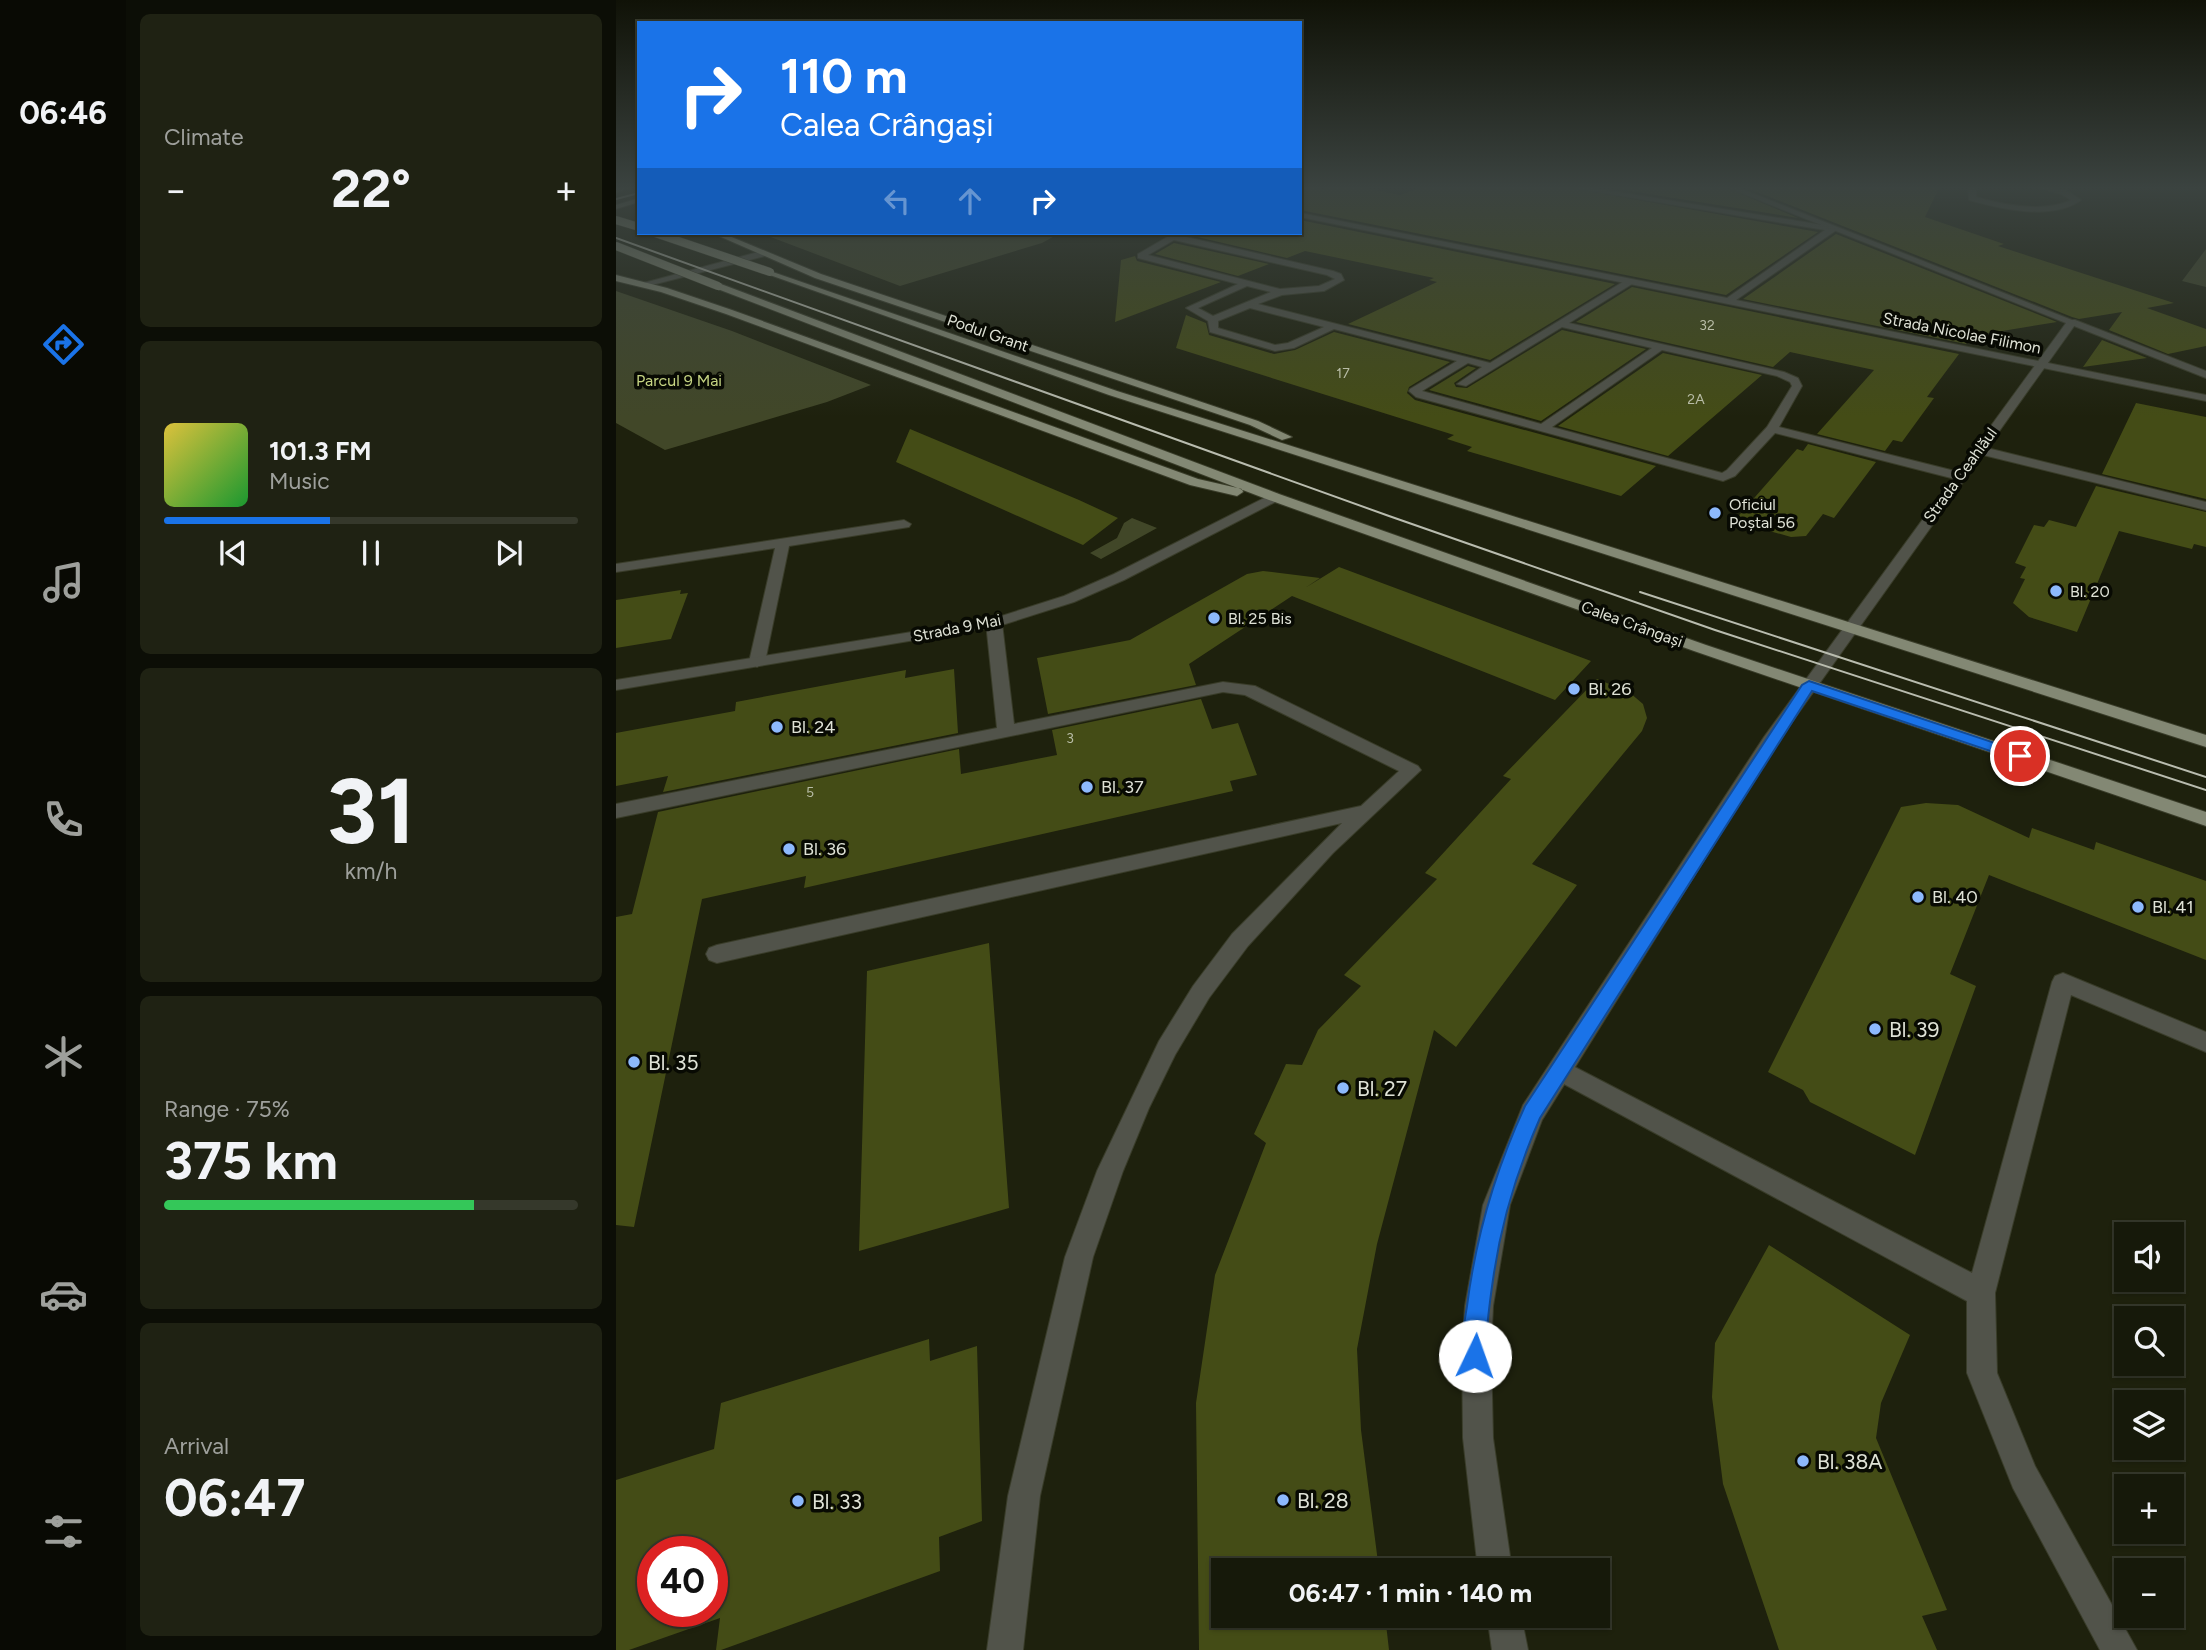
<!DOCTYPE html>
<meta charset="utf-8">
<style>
:root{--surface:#16190a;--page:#1f2213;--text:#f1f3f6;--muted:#9ea09c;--line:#35382b;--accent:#1a73e8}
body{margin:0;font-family:Figtree,sans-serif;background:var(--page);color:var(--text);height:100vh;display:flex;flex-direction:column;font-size:26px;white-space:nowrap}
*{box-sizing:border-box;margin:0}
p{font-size:23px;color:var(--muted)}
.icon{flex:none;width:38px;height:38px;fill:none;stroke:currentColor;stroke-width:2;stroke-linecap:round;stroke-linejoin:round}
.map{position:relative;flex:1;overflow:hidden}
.panel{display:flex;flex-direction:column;gap:14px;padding:14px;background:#0c0e06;width:490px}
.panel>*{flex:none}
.hud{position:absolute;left:21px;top:21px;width:665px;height:214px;border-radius:0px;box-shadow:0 2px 5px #0004,0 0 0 2px var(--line);background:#1a73e8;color:#fff;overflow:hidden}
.fabs{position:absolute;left:1498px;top:1222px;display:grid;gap:14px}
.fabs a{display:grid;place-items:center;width:70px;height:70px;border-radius:0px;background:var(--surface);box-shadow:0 2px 5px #0004,0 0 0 2px var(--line);font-size:35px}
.speed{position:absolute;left:21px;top:1536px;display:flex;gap:14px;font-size:35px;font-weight:700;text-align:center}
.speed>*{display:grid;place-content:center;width:91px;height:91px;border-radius:50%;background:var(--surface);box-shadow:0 2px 5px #0004,0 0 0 2px var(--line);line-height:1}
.speed .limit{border:10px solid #d22;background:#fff;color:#111}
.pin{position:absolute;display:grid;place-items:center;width:60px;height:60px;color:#fff;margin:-30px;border:4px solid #fff;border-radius:50%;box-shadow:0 2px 7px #0007}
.me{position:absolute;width:77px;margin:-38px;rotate:3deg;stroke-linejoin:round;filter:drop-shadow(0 0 5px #0008)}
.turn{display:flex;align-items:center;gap:24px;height:147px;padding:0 28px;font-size:32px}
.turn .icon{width:91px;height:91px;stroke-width:2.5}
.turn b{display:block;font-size:49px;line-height:60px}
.lanes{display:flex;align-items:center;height:66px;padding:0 28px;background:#0003;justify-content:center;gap:35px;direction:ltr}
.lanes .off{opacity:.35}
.big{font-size:52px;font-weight:700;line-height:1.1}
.panel .card{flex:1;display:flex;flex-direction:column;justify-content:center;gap:10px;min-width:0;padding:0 24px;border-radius:10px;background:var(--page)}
.panel .dial{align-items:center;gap:0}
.dial b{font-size:91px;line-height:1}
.song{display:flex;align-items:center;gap:21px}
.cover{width:84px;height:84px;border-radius:10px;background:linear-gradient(135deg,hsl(50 70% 55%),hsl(130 70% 35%))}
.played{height:7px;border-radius:4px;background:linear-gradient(90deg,var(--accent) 40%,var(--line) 40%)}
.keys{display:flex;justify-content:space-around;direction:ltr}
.heat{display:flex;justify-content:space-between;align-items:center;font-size:38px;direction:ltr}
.charge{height:10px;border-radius:5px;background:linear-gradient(90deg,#34c759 75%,var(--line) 0)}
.trip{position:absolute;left:595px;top:1558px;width:399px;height:70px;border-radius:0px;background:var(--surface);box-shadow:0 2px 5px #0004,0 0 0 2px var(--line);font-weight:700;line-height:70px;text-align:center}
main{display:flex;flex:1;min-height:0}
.tab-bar{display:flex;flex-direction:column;width:126px;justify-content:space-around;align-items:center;background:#090a04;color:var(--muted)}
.tab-bar .icon{width:49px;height:49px}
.tab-bar .on{color:var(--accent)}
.tab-bar b{font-size:32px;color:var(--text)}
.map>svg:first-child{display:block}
</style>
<main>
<nav class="tab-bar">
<b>06:46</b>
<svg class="icon on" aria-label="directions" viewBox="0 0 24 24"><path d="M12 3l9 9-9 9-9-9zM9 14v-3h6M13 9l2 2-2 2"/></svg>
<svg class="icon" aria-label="music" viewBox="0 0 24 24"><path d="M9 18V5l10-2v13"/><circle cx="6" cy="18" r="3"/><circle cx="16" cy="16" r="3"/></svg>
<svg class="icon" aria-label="phone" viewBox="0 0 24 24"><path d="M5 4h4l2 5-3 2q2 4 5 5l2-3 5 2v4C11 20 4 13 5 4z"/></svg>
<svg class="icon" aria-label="climate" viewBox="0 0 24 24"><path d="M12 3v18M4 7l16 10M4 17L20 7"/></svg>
<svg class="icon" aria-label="car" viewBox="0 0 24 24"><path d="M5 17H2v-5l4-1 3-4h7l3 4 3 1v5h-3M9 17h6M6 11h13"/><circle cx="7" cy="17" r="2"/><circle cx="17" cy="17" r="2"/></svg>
<svg class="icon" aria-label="filters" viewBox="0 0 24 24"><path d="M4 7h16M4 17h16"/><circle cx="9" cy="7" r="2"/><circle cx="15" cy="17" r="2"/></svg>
</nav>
<section class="panel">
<div class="card"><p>Climate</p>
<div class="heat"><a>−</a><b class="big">22°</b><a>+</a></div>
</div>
<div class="card">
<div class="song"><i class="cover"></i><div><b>101.3 FM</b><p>Music</p></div></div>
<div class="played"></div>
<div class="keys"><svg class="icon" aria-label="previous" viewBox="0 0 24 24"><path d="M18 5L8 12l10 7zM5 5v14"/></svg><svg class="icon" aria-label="pause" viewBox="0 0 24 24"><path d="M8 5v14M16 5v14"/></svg><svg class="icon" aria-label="next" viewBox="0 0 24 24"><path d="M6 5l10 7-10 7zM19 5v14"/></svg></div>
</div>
<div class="card dial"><b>31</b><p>km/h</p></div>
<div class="card"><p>Range · 75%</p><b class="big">375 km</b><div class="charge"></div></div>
<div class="card"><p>Arrival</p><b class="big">06:47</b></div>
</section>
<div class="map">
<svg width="1590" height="1650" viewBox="0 0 1590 1650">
<rect width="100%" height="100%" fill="#1e210d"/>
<path fill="#414728" d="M144,233H444L426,243L284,286Z
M1590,249V287L1566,281Z
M0,291L116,331L255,385L211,402L49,450L0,423Z
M516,518L541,528L485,559L474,553L501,538L508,523Z"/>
<path fill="#444c16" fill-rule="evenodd" d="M684,186L707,189L716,186H739L784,195L809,186H943L1202,232L1110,295L684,210Z
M983,186H1106L1182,218Z
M1126,186H1324L1309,217L1388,244L1382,246L1558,303L1531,308L1590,329V346L1552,354L1493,330L1506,312L1463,319L1456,317Z
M684,220L999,284L874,360L732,324L821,282L813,280L818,278L689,251L671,258L573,235L684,233Z
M1220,234L1441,322L1356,336L1350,344L1127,299Z
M558,243L653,264L622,276L539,254Z
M519,256L521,261L605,282L499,322L505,260Z
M1016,287L1343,354L1311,397L1318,398L1286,442L1277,440L1269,451L1201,434L1258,370L1174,352L1157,367L960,322Z
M570,315L590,323L593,335L658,354L679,350L718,332L834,362L793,387L791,393L799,400L1040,466L1005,496L851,451L856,447L831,439L838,435L560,348Z
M946,330L1030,349L925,421L813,390L852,366L860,368L838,383L840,387L851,388Z
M1486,340L1531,358L1467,367Z
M1047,353L1146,375L1052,456L942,426Z
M1520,403L1590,417V499L1486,474Z
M294,429L463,500L502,518L467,545L280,462Z
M1192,444L1260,462L1218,518L1207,514L1190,536L1175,537L1118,521L1181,449L1187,451Z
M1480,486L1590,512V547L1578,544L1576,549L1503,531L1461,632L1413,617L1397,603L1409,579L1404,578L1410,567L1399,563L1418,525L1428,527L1433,520L1460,527Z
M723,567L975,661L939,700L676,596L573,664L580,685L432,714L421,658L514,640L631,574L647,571L704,578L689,588Z
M65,590L64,594L72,593L55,639L0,648V600Z
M338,669L342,733L47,792L52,776L0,786V733L119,711L120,702L290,670L289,678Z
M981,679L1013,692L1027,704L1031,718L1026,731L916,864L961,885L840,1047L818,1030L761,1244L741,1349L745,1430L763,1570H607V1615H769L773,1650H583L580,1403L599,1275L650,1143L638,1134L670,1064L686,1065L702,1030L745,986L728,975L821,879L809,873L895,779L887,776Z
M585,699L596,729L622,723L641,775L614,781L617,791L188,888L190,876L86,899L18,1227L0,1225V917L16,914L42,812L343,749L345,774L441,755L436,730Z
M1310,803L1342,805L1413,838L1416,828L1478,850L1480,842L1590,881V960L1373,875L1334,974L1360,986L1299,1155L1194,1102L1187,1090L1152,1072L1285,807Z
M373,943L393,1208L243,1251L251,971Z
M1153,1245L1294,1335L1265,1403L1260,1438L1331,1610L1306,1616L1321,1650H1163L1107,1484L1096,1397L1099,1343Z
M313,1339L314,1361L361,1346L366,1521L323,1537L324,1571L105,1650H100L104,1618L13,1650H0V1480L98,1449L105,1403ZM37,1552H96V1612H37Z"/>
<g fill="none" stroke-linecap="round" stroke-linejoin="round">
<defs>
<path id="service" d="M1352,186H1360V197C1388,205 1428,213 1455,200L1445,194L1417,186L1450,190L1465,200C1436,221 1385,209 1353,200Z
M553,233L717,271L725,274L728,280L708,291L666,295L642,304L874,363L1010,280H1016V284L953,323L1168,372L1182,378L1186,386L1163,427L1347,473L1349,476L1343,480L1159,433L1119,476L1107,481L800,397L793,391L794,389L841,361L718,329L678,348L659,351L594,332L592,321L570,308L622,284L522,258V254L553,236ZM558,240L711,275L719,279L703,286L664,289L532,255ZM631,286L655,292L597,316L582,308ZM634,308L708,327L672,343L659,345L602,328V321ZM946,327L1036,348L925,424L806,391L852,363L866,367L841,384L850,386ZM1046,350L1161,376L1174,382L1176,386L1151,427L1111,470L1106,473L936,427Z
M146,251L149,256L28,287L24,284Z
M288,520L295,524L293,527L173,546L149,662L141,667L133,662L159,548L0,572V564Z
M378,618L386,623L398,724L607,682L639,686L802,766L805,770L717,853L632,946L593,998L559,1055L533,1108L507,1171L477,1257L424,1496L407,1650H371L392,1496L449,1257L481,1171L543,1041L577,986L616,934L726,823L101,963L93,960L90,954L93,948L101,945L745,806L783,771L629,695L607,692L0,818V804L381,728L370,623Z
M1447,973L1590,1032V1052L1455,995L1379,1293L1381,1373L1419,1466L1521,1650H1484L1397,1488L1351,1373V1301L935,1077L931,1070L935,1063L943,1060L951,1063L1356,1273L1436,982L1439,976Z"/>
<path id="minor" d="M945,186H964L1219,227V231L1120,300L1590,395V401L684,217V213L1111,298L1209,230Z
M1453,320H1459L1590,371V378L1453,324Z
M1363,446L1590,502V510L1359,453L1357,450Z
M658,493L663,494V500L508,580L458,602L383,626L0,690V680L376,619L448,596L498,574Z"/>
<path id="tertiary" d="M1108,186H1118L1461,322L1161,743L926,1120L894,1205L877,1306L875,1350L877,1438L896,1570H862L847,1438L846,1350L849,1306L867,1205L907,1105L1148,737L1450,323Z
M871,1615H905L912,1650H876Z"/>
<path id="secondary" d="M7,186H18L0,193V189Z
M23,198V202L0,209V205Z"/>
<path id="primary" d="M0,186H12L0,190Z
M96,233H106L205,274L642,421L676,437L666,440L634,425L199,278Z
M151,270L501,391L1590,735V747L493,395L151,274Z
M0,275L51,288L116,310L582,479L626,489L627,492L621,496L574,485L110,314L45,292L0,281Z
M99,284H105L663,494L1090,645L1590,812V826L1078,651L653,500L99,288Z"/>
</defs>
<use href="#service" stroke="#393c29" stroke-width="2"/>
<use href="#minor" stroke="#393c29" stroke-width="2"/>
<use href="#tertiary" stroke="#393c29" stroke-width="2"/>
<use href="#secondary" stroke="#393c29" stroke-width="2"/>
<use href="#primary" stroke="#393c29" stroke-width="2"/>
<use href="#service" fill="#51534a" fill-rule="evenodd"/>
<use href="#minor" fill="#51534a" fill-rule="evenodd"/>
<use href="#tertiary" fill="#51534a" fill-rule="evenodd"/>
<use href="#secondary" fill="#6e7162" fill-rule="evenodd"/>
<use href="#primary" fill="#838874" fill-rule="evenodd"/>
<path stroke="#b9bcaf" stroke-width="2" d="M0,199L23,193
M0,238L773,516L1099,630L1590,790
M1024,592L1590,777"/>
<defs>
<path id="primary-bridge" d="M0,220L23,227
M39,233L154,272
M0,246L102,286"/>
</defs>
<use href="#primary-bridge" stroke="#393c29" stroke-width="9" stroke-linecap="butt"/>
<use href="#primary-bridge" stroke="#838874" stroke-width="8"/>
</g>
<linearGradient id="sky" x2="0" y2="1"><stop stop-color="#101207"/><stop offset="0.45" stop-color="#3b4340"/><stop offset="1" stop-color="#3b4340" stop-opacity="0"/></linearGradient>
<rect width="1590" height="417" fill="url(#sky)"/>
<path fill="#1a73e8" stroke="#114b97" stroke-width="2" d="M1193,681L1409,753L1411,756L1404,761L1398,759L1196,691L924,1118C902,1168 886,1219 878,1273C875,1293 872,1313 871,1332C870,1344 872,1353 867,1364L859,1368L850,1364C843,1346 848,1325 851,1306C860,1235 879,1171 909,1106L1186,685Z"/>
<g fill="#8db9fc" stroke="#080a03" stroke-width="2.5">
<circle cx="1099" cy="513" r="7"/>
<circle cx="1440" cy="591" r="7"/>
<circle cx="598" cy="618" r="7"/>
<circle cx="958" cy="689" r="7"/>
<circle cx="161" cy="727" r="7"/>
<circle cx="471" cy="787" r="7"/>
<circle cx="173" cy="849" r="7"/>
<circle cx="1302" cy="897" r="7"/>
<circle cx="1522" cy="907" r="7"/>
<circle cx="1259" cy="1029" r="7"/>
<circle cx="18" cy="1062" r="7"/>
<circle cx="727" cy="1088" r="7"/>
<circle cx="1187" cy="1461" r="7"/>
<circle cx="667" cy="1500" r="7"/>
<circle cx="182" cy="1501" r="7"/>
</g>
<g text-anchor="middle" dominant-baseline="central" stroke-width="7" stroke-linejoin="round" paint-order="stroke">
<g font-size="14" fill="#b8bca6">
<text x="1091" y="325">32</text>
<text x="727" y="373">17</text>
<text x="1080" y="399">2A</text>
<text x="454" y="738">3</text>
<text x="194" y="792">5</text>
</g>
<g font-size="16" fill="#dfe2d6" stroke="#080a03">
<text transform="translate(372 333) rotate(19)">Podul Grant</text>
<text transform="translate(1346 333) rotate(11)">Strada Nicolae Filimon</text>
<text transform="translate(1344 475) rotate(-54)">Strada Ceahlăul</text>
<text transform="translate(1016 624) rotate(20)">Calea Crângași</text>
<text transform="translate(341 628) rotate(-11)">Strada 9 Mai</text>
</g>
<g font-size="16" fill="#c6d583" stroke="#080a03">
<text x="63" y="380">Parcul 9 Mai</text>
</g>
<g font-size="16" fill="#dfe2d6" stroke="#080a03" text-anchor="start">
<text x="1113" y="504">Oficiul<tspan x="1113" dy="18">Poștal 56</tspan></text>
<text x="1454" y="591">Bl. 20</text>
<text x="612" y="618">Bl. 25 Bis</text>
</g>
<g font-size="18" fill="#dfe2d6" stroke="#080a03" text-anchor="start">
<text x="972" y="689">Bl. 26</text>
<text x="175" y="727">Bl. 24</text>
<text x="485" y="787">Bl. 37</text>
<text x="187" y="849">Bl. 36</text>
<text x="1316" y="897">Bl. 40</text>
<text x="1536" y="907">Bl. 41</text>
</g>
<g font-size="21" fill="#dfe2d6" stroke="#080a03" text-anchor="start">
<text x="1273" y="1029">Bl. 39</text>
<text x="32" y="1062">Bl. 35</text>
<text x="741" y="1088">Bl. 27</text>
<text x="1201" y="1461">Bl. 38A</text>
<text x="681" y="1500">Bl. 28</text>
<text x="196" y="1501">Bl. 33</text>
</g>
</g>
</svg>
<div class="fabs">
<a><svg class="icon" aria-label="sound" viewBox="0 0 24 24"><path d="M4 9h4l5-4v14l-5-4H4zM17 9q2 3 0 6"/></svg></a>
<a><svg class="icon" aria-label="search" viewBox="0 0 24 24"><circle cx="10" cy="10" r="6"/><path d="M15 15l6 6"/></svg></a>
<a><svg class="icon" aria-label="layers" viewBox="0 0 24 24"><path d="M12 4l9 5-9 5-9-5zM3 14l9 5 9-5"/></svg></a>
<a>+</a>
<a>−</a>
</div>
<div class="speed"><div class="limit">40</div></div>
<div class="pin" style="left:1404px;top:756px;background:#d93025"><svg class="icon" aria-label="arrive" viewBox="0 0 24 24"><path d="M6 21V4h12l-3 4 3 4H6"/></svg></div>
<svg class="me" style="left:859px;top:1356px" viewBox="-20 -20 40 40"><circle r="19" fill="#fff"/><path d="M0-13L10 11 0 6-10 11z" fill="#1a73e8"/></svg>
<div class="trip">06:47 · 1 min · 140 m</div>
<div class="hud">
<div class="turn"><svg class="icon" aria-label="right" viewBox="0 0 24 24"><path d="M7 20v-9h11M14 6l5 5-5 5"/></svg><div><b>110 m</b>Calea Crângași</div></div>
<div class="lanes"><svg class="icon off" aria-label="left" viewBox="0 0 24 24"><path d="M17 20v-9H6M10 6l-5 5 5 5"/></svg><svg class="icon off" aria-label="ahead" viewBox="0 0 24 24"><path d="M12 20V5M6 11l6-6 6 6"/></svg><svg class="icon" aria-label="right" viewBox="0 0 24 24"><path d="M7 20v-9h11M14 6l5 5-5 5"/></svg></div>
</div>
</div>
</main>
